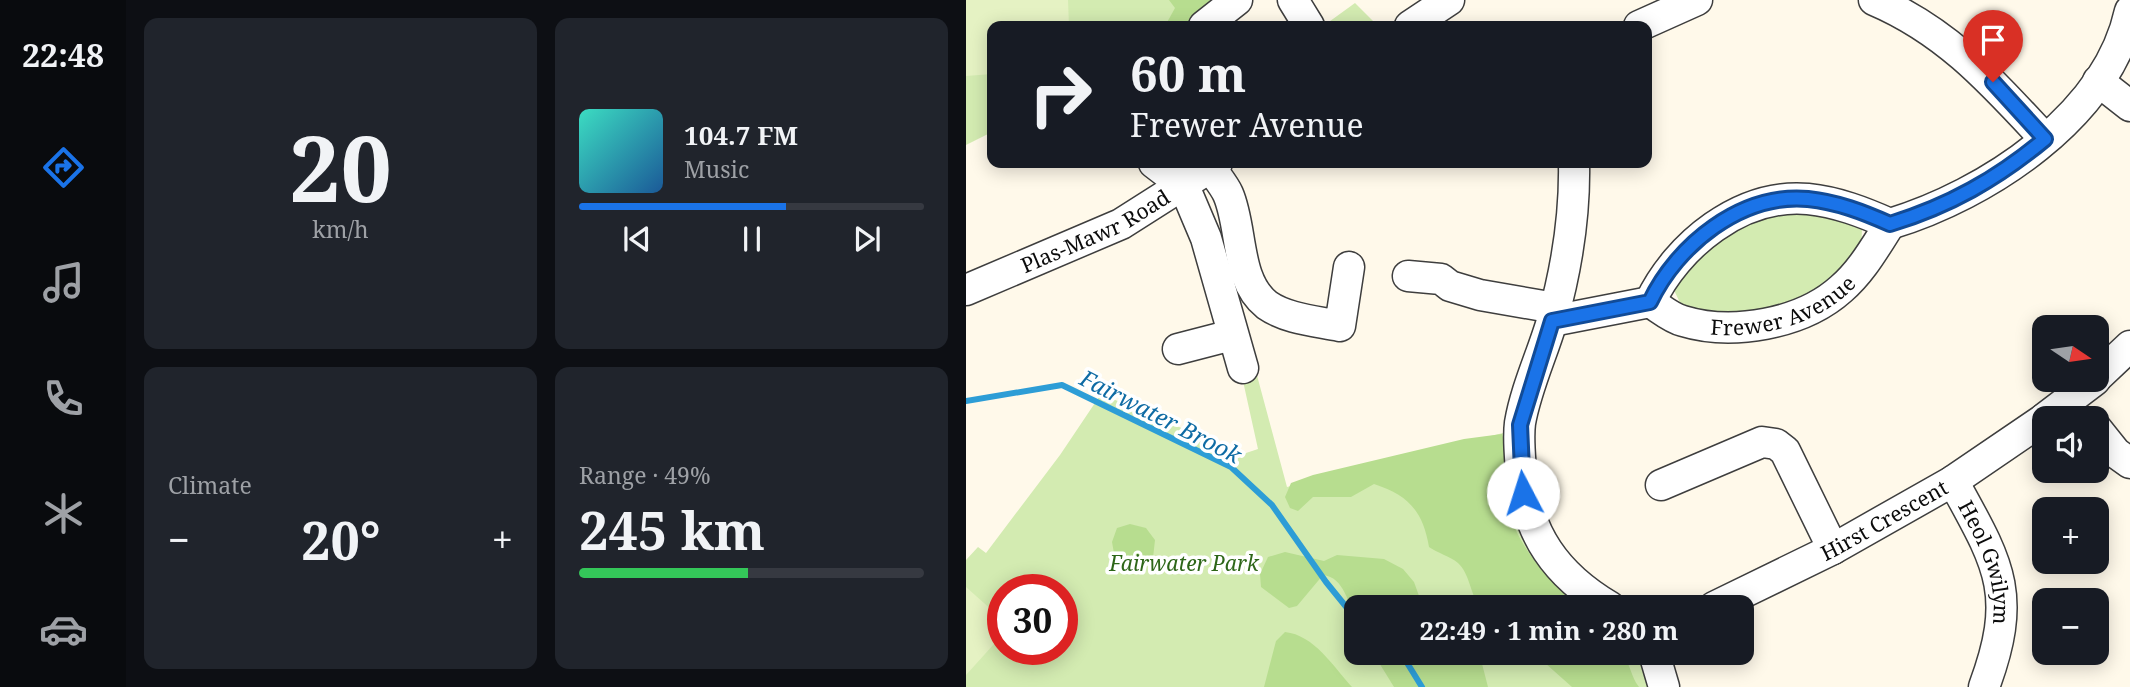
<!DOCTYPE html>
<meta charset="utf-8">
<style>
:root{--surface:#171b24;--page:#20242c;--text:#f1f3f6;--muted:#9ea1a6;--line:#363941;--accent:#1a73e8}
body{margin:0;font-family:"Noto Serif",serif;background:var(--page);color:var(--text);height:100vh;display:flex;flex-direction:column;font-size:26px;white-space:nowrap}
*{box-sizing:border-box;margin:0}
p{font-size:23px;color:var(--muted)}
.icon{flex:none;width:38px;height:38px;fill:none;stroke:currentColor;stroke-width:2;stroke-linecap:round;stroke-linejoin:round}
.map{position:relative;flex:1;overflow:hidden}
.details{display:flex;flex-direction:column;gap:18px;padding:18px;background:#0d0f14;width:840px}
.details>*{flex:none}
.hud{position:absolute;left:21px;top:21px;width:665px;height:147px;border-radius:14px;box-shadow:0 4px 18px #0003;background:#171b24;color:var(--text);overflow:hidden}
.needle{width:46px;rotate:103deg}
.tools{position:absolute;left:1066px;top:315px;display:grid;gap:14px}
.tools a{display:grid;place-items:center;width:77px;height:77px;border-radius:14px;background:var(--surface);box-shadow:0 4px 18px #0003;font-size:35px}
.speed{position:absolute;left:21px;top:574px;display:flex;gap:14px;font-size:35px;font-weight:700;text-align:center}
.speed>*{display:grid;place-content:center;width:91px;height:91px;border-radius:50%;background:var(--surface);box-shadow:0 4px 18px #0003;line-height:1}
.speed .limit{border:10px solid #d22;background:#fff;color:#111}
.pin{position:absolute;display:grid;place-items:center;width:60px;height:60px;color:#fff;margin:-72px -30px;border-radius:50% 50% 50% 0;rotate:-45deg;box-shadow:0 0 7px #0007}
.pin .icon{rotate:45deg}
.me{position:absolute;width:77px;margin:-38px;rotate:355deg;stroke-linejoin:round;filter:drop-shadow(0 0 5px #0008)}
.turn{display:flex;align-items:center;gap:24px;height:147px;padding:0 28px;font-size:32px}
.turn .icon{width:91px;height:91px;stroke-width:2.5}
.turn b{display:block;font-size:49px;line-height:60px}
.big{font-size:52px;font-weight:700;line-height:1.1}
.details .tile{flex:1;display:flex;flex-direction:column;justify-content:center;gap:10px;min-width:0;padding:0 24px;border-radius:14px;background:var(--page)}
.details .dial{align-items:center;gap:0}
.dial b{font-size:91px;line-height:1}
.song{display:flex;align-items:center;gap:21px}
.cover{width:84px;height:84px;border-radius:10px;background:linear-gradient(135deg,hsl(170 70% 55%),hsl(210 70% 35%))}
.played{height:7px;border-radius:4px;background:linear-gradient(90deg,var(--accent) 60%,var(--line) 60%)}
.keys{display:flex;justify-content:space-around;direction:ltr}
.heat{display:flex;justify-content:space-between;align-items:center;font-size:38px;direction:ltr}
.charge{height:10px;border-radius:5px;background:linear-gradient(90deg,#34c759 49%,var(--line) 0)}
.details .tiles{flex:1;display:grid;gap:18px;grid-template-columns:repeat(2,1fr)}
.trip{position:absolute;left:378px;top:595px;width:410px;height:70px;border-radius:14px;background:var(--surface);box-shadow:0 4px 18px #0003;font-weight:700;line-height:70px;text-align:center}
main{display:flex;flex:1;min-height:0}
.tab-bar{display:flex;flex-direction:column;width:126px;justify-content:space-around;align-items:center;background:#090b0e;color:var(--muted)}
.tab-bar .icon{width:49px;height:49px}
.tab-bar .current{color:var(--accent)}
.tab-bar b{font-size:32px;color:var(--text)}
.map>svg:first-child{display:block}
</style>
<main>
<nav class="tab-bar">
<b>22:48</b>
<svg class="icon current" aria-label="directions" viewBox="0 0 24 24"><path d="M12 3l9 9-9 9-9-9zM9 14v-3h6M13 9l2 2-2 2"/></svg>
<svg class="icon" aria-label="music" viewBox="0 0 24 24"><path d="M9 18V5l10-2v13"/><circle cx="6" cy="18" r="3"/><circle cx="16" cy="16" r="3"/></svg>
<svg class="icon" aria-label="phone" viewBox="0 0 24 24"><path d="M5 4h4l2 5-3 2q2 4 5 5l2-3 5 2v4C11 20 4 13 5 4z"/></svg>
<svg class="icon" aria-label="climate" viewBox="0 0 24 24"><path d="M12 3v18M4 7l16 10M4 17L20 7"/></svg>
<svg class="icon" aria-label="car" viewBox="0 0 24 24"><path d="M5 17H2v-5l4-1 3-4h7l3 4 3 1v5h-3M9 17h6M6 11h13"/><circle cx="7" cy="17" r="2"/><circle cx="17" cy="17" r="2"/></svg>
</nav>
<section class="details">
<div class="tiles">
<div class="tile dial"><b>20</b><p>km/h</p></div>
<div class="tile">
<div class="song"><i class="cover"></i><div><b>104.7 FM</b><p>Music</p></div></div>
<div class="played"></div>
<div class="keys"><svg class="icon" aria-label="previous" viewBox="0 0 24 24"><path d="M18 5L8 12l10 7zM5 5v14"/></svg><svg class="icon" aria-label="pause" viewBox="0 0 24 24"><path d="M8 5v14M16 5v14"/></svg><svg class="icon" aria-label="next" viewBox="0 0 24 24"><path d="M6 5l10 7-10 7zM19 5v14"/></svg></div>
</div>
<div class="tile"><p>Climate</p>
<div class="heat"><a>−</a><b class="big">20°</b><a>+</a></div>
</div>
<div class="tile"><p>Range · 49%</p><b class="big">245 km</b><div class="charge"></div></div>
</div>
</section>
<div class="map">
<svg width="1164" height="687" viewBox="0 0 1164 687">
<rect width="100%" height="100%" fill="#fff9ea"/>
<path fill="#d3ebb1" fill-rule="evenodd" d="M0,0H231L215,26H26V132L0,145Z
M389,3L412,26L360,24Z
M813,207L890,219L896,229L895,253L847,298L782,317L716,307L707,288L743,242Z
M289,368L321,487L545,431L563,519L644,607H390V653H688L698,687H0V560L12,547L20,553L94,455L135,394L277,454L292,449L275,372ZM37,590H96V649H37Z"/>
<path fill="#b7dd8f" d="M203,0H253L233,26H199L209,8Z
M536,434C542,453 538,473 540,493C545,542 579,577 615,607H514C504,594 504,574 492,563C484,556 471,553 463,547C457,511 442,495 408,484L385,497H347L332,511L324,508L319,497L325,483L347,475L498,439Z
M164,524L180,528L189,540L187,558L177,567L165,569L149,559L146,542L151,528Z
M319,552L358,561L371,555L418,559L437,569L448,582L457,607H390V621C383,605 378,577 357,575L331,606L323,608L295,587L294,574L302,557Z
M319,632C348,635 367,666 386,687H298L310,641Z
M407,653H504L514,656L522,687H428Z
M583,653H654C665,662 664,676 673,687H606L579,663Z"/>
<path fill="#e5f2c3" d="M0,0H102L103,26H26V74L0,76Z
M0,587L37,620V634L0,675Z"/>
<g fill="none" stroke-linecap="round" stroke-linejoin="round">
<path stroke="#2d9dd6" stroke-width="6" d="M0,401L96,385L265,467L306,505L360,582L390,619
M435,653L456,687"/>
<defs>
<g id="minor">
<path d="M327,0L343,26"/>
<path d="M908,0C981,31 1026,82 1079,139"/>
<path d="M238,26L271,0"/>
<path d="M444,26L483,0"/>
<path d="M673,26L731,0"/>
<path d="M1132,81L1164,106"/>
<path d="M188,163L218,186L240,238L277,368"/>
<path d="M608,163C609,214 600,271 586,321C576,355 560,388 554,423C552,438 554,456 555,471C561,534 590,575 644,607"/>
<path d="M244,167C250,176 258,185 262,194C277,228 269,280 301,305C321,319 350,321 374,326L383,267"/>
<path d="M442,276L475,279L484,286L514,295L589,308"/>
<path id="s1" d="M0,290L155,224L251,163"/>
<path d="M684,302C711,245 775,193 842,199C871,202 897,212 924,224C1020,195 1141,117 1164,11"/>
<path id="s2" d="M586,321L684,302C694,308 705,318 717,321C766,336 836,324 875,289C896,271 909,247 924,224"/>
<path d="M212,349L266,335"/>
<path d="M1130,378L1164,346"/>
<path d="M1079,418L1129,380"/>
<path d="M1130,428L1150,453L1164,463"/>
<path id="s3" d="M987,481C1032,563 1053,593 1018,687"/>
<path d="M695,485L796,442L810,444L819,451L867,549"/>
<path id="s4" d="M748,607L867,549L987,481L1078,419"/>
<path d="M688,653L698,687"/>
</g>
</defs>
<use href="#minor" stroke="#3e3e3e" stroke-width="33"/>
<use href="#minor" stroke="#fff" stroke-width="30"/>
</g>
<g fill="none" stroke-linecap="round" stroke-linejoin="round">
<defs>
<path id="route" d="M557,493L554,425L586,321L684,302C711,245 775,193 842,199C871,202 897,212 924,224C983,206 1031,179 1079,139L1027,82"/>
</defs>
<use href="#route" stroke="#114b97" stroke-width="18"/>
<use href="#route" stroke="#1a73e8" stroke-width="12"/>
</g>
<g text-anchor="middle" dominant-baseline="central" stroke-width="7" stroke-linejoin="round" paint-order="stroke">
<g font-size="21" fill="#0b0b0b" stroke="#fff">
<text stroke="none"><textPath href="#s1" startOffset="142">Plas-Mawr Road</textPath></text>
<text stroke="none"><textPath href="#s2" startOffset="243">Frewer Avenue</textPath></text>
<text stroke="none"><textPath href="#s4" startOffset="191">Hirst Crescent</textPath></text>
<text stroke="none"><textPath href="#s3" startOffset="89">Heol Gwilym</textPath></text>
</g>
<g font-size="21" font-style="italic" fill="#2d6618" stroke="#fff">
<text x="218" y="563">Fairwater Park</text>
</g>
<g font-size="23" font-style="italic" fill="#0e6ba4" stroke="#fff">
<text transform="translate(195 416) rotate(27)">Fairwater Brook</text>
</g>
</g>
</svg>
<div class="tools">
<a><svg class="needle" viewBox="-14 -14 28 28"><path d="M0-13l5 13h-10z" fill="#e53935"/><path d="M0 13l5-13h-10z" fill="#9ea1a6"/></svg></a>
<a><svg class="icon" aria-label="sound" viewBox="0 0 24 24"><path d="M4 9h4l5-4v14l-5-4H4zM17 9q2 3 0 6"/></svg></a>
<a>+</a>
<a>−</a>
</div>
<div class="speed"><div class="limit">30</div></div>
<div class="pin" style="left:1027px;top:82px;background:#d93025"><svg class="icon" aria-label="arrive" viewBox="0 0 24 24"><path d="M6 21V4h12l-3 4 3 4H6"/></svg></div>
<svg class="me" style="left:557px;top:493px" viewBox="-20 -20 40 40"><circle r="19" fill="#fff"/><path d="M0-13L10 11 0 6-10 11z" fill="#1a73e8"/></svg>
<div class="trip">22:49 · 1 min · 280 m</div>
<div class="hud">
<div class="turn"><svg class="icon" aria-label="right" viewBox="0 0 24 24"><path d="M7 20v-9h11M14 6l5 5-5 5"/></svg><div><b>60 m</b>Frewer Avenue</div></div>
</div>
</div>
</main>
